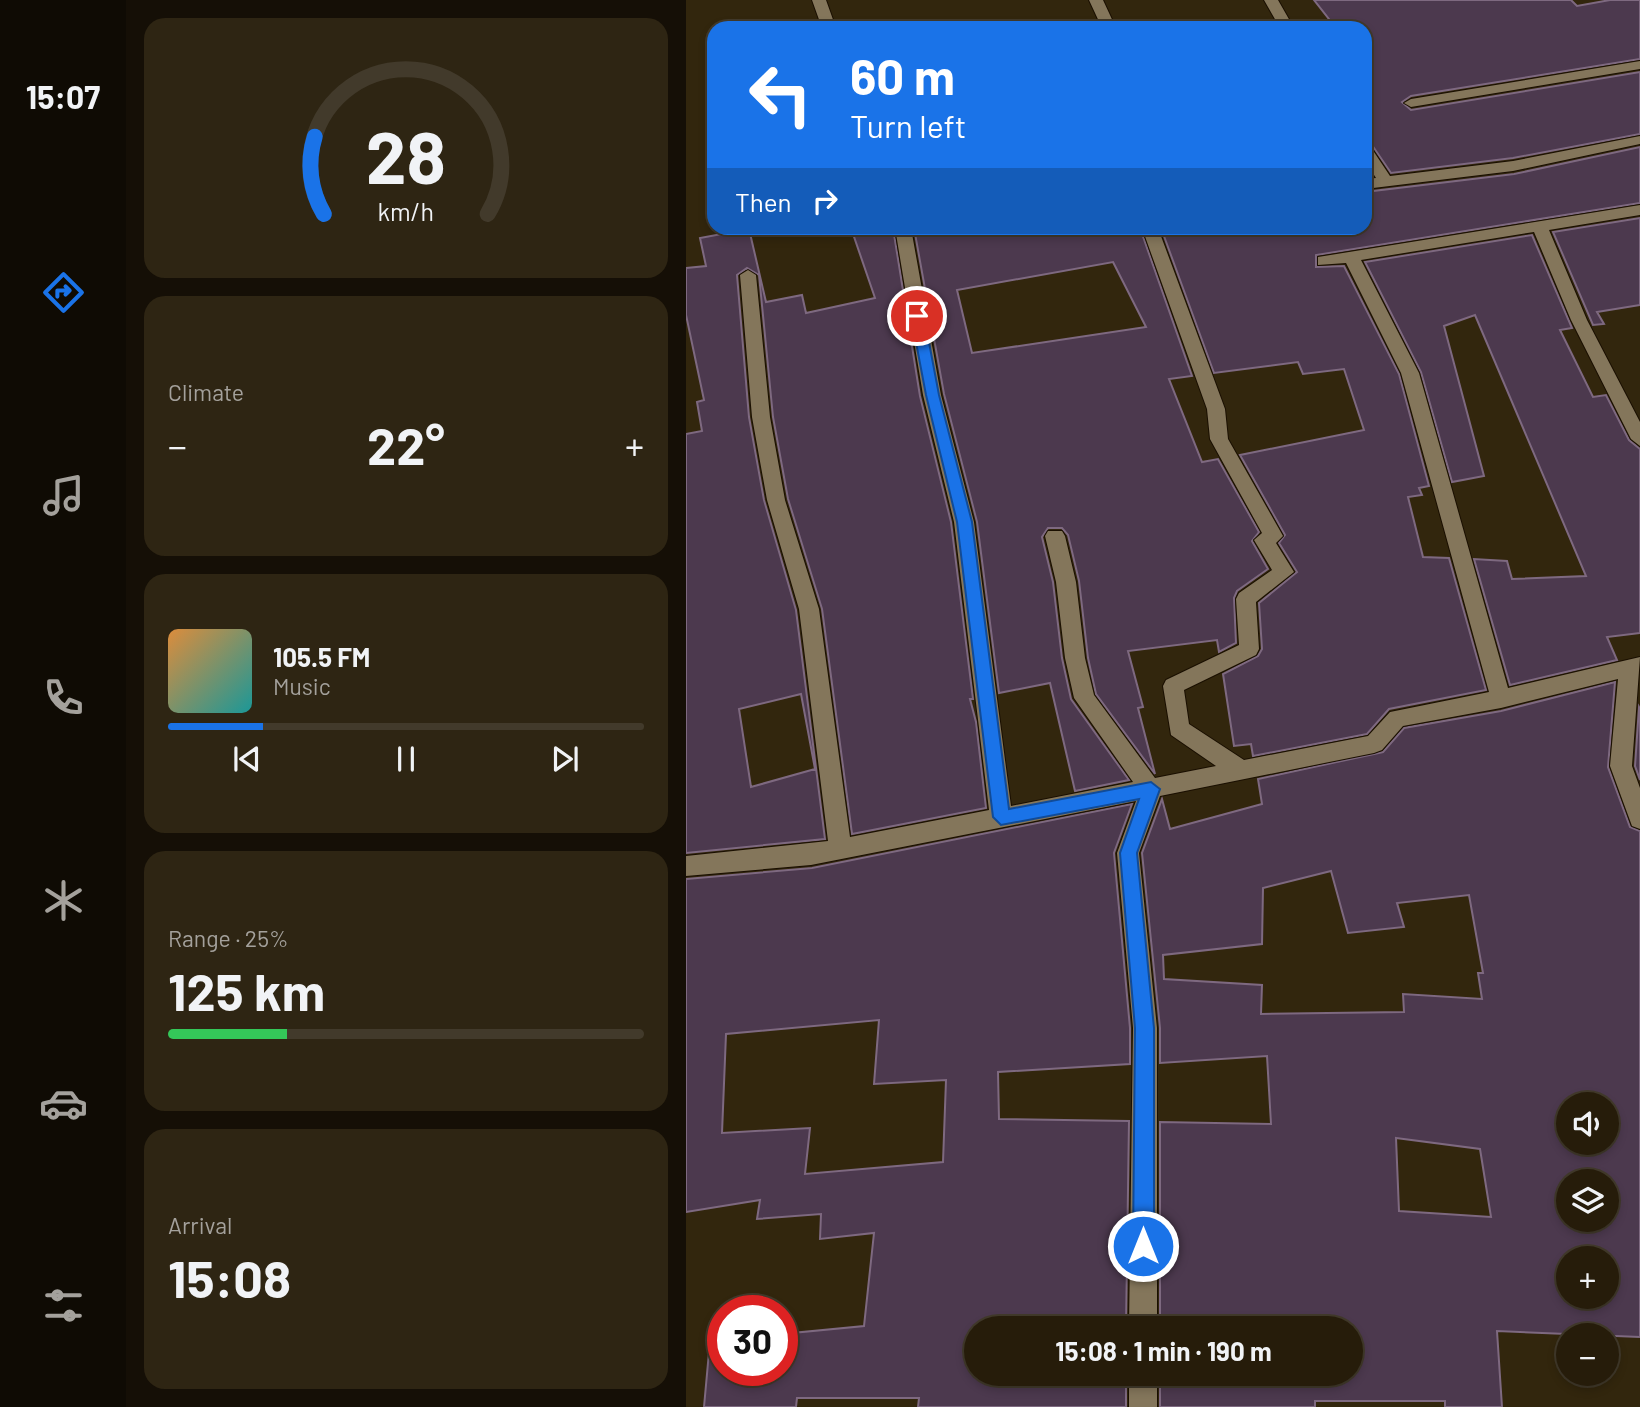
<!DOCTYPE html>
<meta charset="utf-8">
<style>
:root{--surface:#261c0a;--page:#2e2513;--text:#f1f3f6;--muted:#a4a19c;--line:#423a2b;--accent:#1a73e8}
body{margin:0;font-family:Barlow,sans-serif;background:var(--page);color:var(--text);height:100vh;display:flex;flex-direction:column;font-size:26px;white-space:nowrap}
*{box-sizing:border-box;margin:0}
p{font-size:23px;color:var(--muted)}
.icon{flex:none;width:38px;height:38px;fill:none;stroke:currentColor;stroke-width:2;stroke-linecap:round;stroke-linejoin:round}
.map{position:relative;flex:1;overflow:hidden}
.details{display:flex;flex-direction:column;gap:18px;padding:18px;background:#150f06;width:560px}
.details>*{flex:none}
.hud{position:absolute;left:21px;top:21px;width:665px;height:214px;border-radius:21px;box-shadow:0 4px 10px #0003,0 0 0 2px var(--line);background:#1a73e8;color:#fff;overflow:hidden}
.tools{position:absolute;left:870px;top:1092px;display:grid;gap:14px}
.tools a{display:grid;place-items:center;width:63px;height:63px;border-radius:50%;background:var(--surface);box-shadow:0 4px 10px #0003,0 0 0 2px var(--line);font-size:35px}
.speed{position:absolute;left:21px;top:1295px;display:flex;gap:14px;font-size:35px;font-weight:700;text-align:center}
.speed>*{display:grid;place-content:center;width:91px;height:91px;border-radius:50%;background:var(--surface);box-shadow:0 4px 10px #0003,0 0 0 2px var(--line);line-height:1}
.speed .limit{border:10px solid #d22;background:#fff;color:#111}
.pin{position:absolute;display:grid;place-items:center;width:60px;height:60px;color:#fff;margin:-30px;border:4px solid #fff;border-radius:50%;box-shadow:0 2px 7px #0007}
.me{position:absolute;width:77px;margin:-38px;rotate:0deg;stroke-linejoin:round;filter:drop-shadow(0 0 5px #0008)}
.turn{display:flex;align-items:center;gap:24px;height:147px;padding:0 28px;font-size:32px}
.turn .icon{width:91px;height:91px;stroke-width:2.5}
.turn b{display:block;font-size:49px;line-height:60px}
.then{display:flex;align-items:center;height:66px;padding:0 28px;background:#0003;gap:14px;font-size:26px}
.big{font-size:52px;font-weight:700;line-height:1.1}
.details .widget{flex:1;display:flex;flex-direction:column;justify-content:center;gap:10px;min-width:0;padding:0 24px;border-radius:21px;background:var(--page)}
.details .dial{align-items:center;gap:0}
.dial svg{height:182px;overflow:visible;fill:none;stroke:var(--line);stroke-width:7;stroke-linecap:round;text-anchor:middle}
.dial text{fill:var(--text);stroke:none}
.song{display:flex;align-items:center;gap:21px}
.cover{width:84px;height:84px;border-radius:10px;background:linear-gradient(135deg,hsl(30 70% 55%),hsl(180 70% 35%))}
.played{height:7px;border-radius:4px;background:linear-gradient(90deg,var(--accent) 20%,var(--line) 20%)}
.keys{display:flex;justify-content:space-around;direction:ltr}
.heat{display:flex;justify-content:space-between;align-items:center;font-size:38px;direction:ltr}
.charge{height:10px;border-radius:5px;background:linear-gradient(90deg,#34c759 25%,var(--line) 0)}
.trip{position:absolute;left:278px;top:1316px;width:399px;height:70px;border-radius:35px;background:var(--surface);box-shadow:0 4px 10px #0003,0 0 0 2px var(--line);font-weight:700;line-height:70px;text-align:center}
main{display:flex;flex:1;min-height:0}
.tabs{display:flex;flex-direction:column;width:126px;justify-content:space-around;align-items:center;background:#0f0b04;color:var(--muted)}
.tabs .icon{width:49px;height:49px}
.tabs .on{color:var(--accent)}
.tabs b{font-size:32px;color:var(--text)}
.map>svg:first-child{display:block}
</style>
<main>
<nav class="tabs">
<b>15:07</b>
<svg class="icon on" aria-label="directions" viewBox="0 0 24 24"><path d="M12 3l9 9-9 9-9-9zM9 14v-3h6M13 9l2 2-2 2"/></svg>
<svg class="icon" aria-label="music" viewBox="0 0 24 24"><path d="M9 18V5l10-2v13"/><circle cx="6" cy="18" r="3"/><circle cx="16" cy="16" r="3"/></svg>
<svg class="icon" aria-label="phone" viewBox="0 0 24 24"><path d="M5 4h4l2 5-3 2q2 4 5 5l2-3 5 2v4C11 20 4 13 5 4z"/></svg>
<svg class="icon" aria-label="climate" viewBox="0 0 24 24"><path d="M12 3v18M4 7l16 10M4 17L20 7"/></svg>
<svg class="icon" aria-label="car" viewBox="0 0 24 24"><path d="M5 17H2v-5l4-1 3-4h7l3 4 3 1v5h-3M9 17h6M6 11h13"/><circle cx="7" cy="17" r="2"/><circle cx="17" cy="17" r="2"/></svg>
<svg class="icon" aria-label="filters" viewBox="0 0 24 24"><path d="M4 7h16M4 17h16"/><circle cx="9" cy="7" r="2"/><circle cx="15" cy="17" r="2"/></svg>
</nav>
<section class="details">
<div class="widget dial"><svg viewBox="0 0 100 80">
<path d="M14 69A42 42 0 1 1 86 69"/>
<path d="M14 69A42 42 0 0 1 10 35" stroke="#1a73e8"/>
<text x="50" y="56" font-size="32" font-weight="700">28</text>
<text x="50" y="72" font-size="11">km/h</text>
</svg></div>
<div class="widget"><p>Climate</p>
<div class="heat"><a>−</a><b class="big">22°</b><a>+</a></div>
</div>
<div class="widget">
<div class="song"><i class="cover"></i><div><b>105.5 FM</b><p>Music</p></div></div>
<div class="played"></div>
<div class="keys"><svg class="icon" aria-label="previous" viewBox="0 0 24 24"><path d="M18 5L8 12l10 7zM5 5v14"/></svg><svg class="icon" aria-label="pause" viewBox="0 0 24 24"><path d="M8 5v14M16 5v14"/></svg><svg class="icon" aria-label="next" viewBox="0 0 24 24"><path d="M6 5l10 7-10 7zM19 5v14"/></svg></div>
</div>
<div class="widget"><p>Range · 25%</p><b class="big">125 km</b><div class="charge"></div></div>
<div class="widget"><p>Arrival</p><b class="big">15:08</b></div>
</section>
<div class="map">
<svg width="954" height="1407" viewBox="0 0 954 1407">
<rect width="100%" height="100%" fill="#32260d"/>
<path fill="#4c394e" stroke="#7e6980" stroke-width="2" fill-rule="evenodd" d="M628,0H885L891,6L924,0H954V59L725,96L716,102L725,110L954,72V134L827,158L705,173L686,145L679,143V28H650Z
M954,147V203L630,255V267L658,266L713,374L743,486L733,488L736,495L722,497L737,557L763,558L800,690L703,709L681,734L567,756L565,744L548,746L537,674L572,656L576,649L573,603L611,572L593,543L599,535L554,455L678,430L658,369L617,374L612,362L528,373L475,228H679V192L828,174Z
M954,218V305L911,312L918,324L907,325L867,232Z
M165,228H207L234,396L265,522L287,699H284L290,722L300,808L166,834L136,609L102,499L87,417L73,275L61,268L51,275L63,417L78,500L110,610L139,839L0,853V434L16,431L11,402L18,400L0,315V268L20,266L14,238L63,229L80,302L116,295L120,313L189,298ZM115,694L129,769L65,787L53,709Z
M228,228H454L506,376L483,379L516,462L532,459L573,532L566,541L582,569L551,591L548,598L550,643L533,652L531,640L442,651L457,707L452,708L469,774L410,694L402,658L393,581L382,535L376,528H362L356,537L367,582L376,658L385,699L443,780L389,791L364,683L313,693L291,522L258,394ZM427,262L460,327L286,353L271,290Z
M846,235L886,328L874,330L907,397L920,395L943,440L954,449V633L921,637L931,660L824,685L788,559L821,561L826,579L900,576L789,315L758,326L798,476L766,482L735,372L679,262Z
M929,682L922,767L944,827L954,831V1337L811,1331L816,1407H759V1401H629V1407H474V1374H665V1328H474V1122L585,1124L581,1056L474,1063V1028L456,853L476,799L484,829L576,804L572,779L697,752L718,728L815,711ZM645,871L662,933L718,927L711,903L783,895L797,973H792L796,999L717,994L718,1012L575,1014L576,985L478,979L477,955L576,944L577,888ZM882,1104H920V1143H882ZM710,1138L794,1149L805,1217L713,1211ZM882,1181H920V1220H882ZM882,1258H920V1297H882Z
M953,707L954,709V780L949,766Z
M446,804L428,853L444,1028V1064L312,1072L313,1119L443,1121L440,1328H290V1374H440V1407H232L233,1398H111L110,1407H18L24,1341L37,1340V1370H96V1334L178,1326L188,1233L134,1239L135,1214L71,1219L74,1200L0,1212V879L126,868ZM193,1020L188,1084L260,1080L257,1162L119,1174L124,1128L36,1133L40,1034Z"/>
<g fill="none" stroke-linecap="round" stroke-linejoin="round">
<defs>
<path id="minor" d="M126,0H140L150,28H136Z
M403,0H417L430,28H416Z
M578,0H592L608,28H594Z
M954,61V69L725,107L718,103L725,99Z
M954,136V144L827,171L679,189V179L690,178L679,161V145L684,146L704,176L827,161Z
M954,205V215L863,230L901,320L954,422V446L945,439L885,320L848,232L675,260L733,373L822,688L954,657L946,766L954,788V829L946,826L924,766L932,679L815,708L717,726L696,750L688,753L474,796L453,853L471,1028V1328H443L447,1028L431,853L450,801L125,865L0,876V856L142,841L113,609L81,500L66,417L54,275L62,270L70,275L84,417L99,500L133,609L164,837L303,810L268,522L237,395L209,228H225L255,395L288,522L325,806L447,782L388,698L379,658L370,582L359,536L362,531H376L379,536L390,582L399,658L408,695L469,778L530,766L485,735L477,686L480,680L553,645L550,599L553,593L586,570L568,540L576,533L524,439L521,409L456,228H472L539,409L542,439L597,536L590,543L608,572L570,602L573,649L570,655L498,690L503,724L558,760L682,736L704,712L803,692L715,373L660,263L632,265V257Z
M443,1374H471V1407H443Z"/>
</defs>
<use href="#minor" stroke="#1a0f00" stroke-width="2"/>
<use href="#minor" fill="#84765b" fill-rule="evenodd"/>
</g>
<path fill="#1a73e8" stroke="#114b97" stroke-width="2" d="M231,312L238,316L253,395L286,522L323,809L465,782L474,789L451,853L468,1028V1246L465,1254L457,1257L450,1254L447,1246L449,1028L434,853L453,799L315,825L307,817L271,522L240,395L225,316Z"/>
</svg>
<div class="tools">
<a><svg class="icon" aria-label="sound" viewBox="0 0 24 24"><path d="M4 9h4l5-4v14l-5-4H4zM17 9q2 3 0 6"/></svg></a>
<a><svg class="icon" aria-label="layers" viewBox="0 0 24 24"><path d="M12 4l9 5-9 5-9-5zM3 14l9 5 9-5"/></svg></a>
<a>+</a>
<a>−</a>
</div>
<div class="speed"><div class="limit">30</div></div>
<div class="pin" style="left:231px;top:316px;background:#d93025"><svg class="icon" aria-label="arrive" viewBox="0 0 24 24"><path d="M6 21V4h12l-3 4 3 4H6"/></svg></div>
<svg class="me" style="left:457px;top:1246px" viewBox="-20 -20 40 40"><circle r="17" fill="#1a73e8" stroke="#fff" stroke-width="3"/><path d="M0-11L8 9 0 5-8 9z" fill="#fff"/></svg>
<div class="trip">15:08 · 1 min · 190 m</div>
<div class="hud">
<div class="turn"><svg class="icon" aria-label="left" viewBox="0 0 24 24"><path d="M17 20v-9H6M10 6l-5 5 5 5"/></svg><div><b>60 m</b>Turn left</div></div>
<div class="then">Then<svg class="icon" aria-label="right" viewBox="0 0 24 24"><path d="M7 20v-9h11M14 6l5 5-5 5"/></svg></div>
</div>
</div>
</main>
